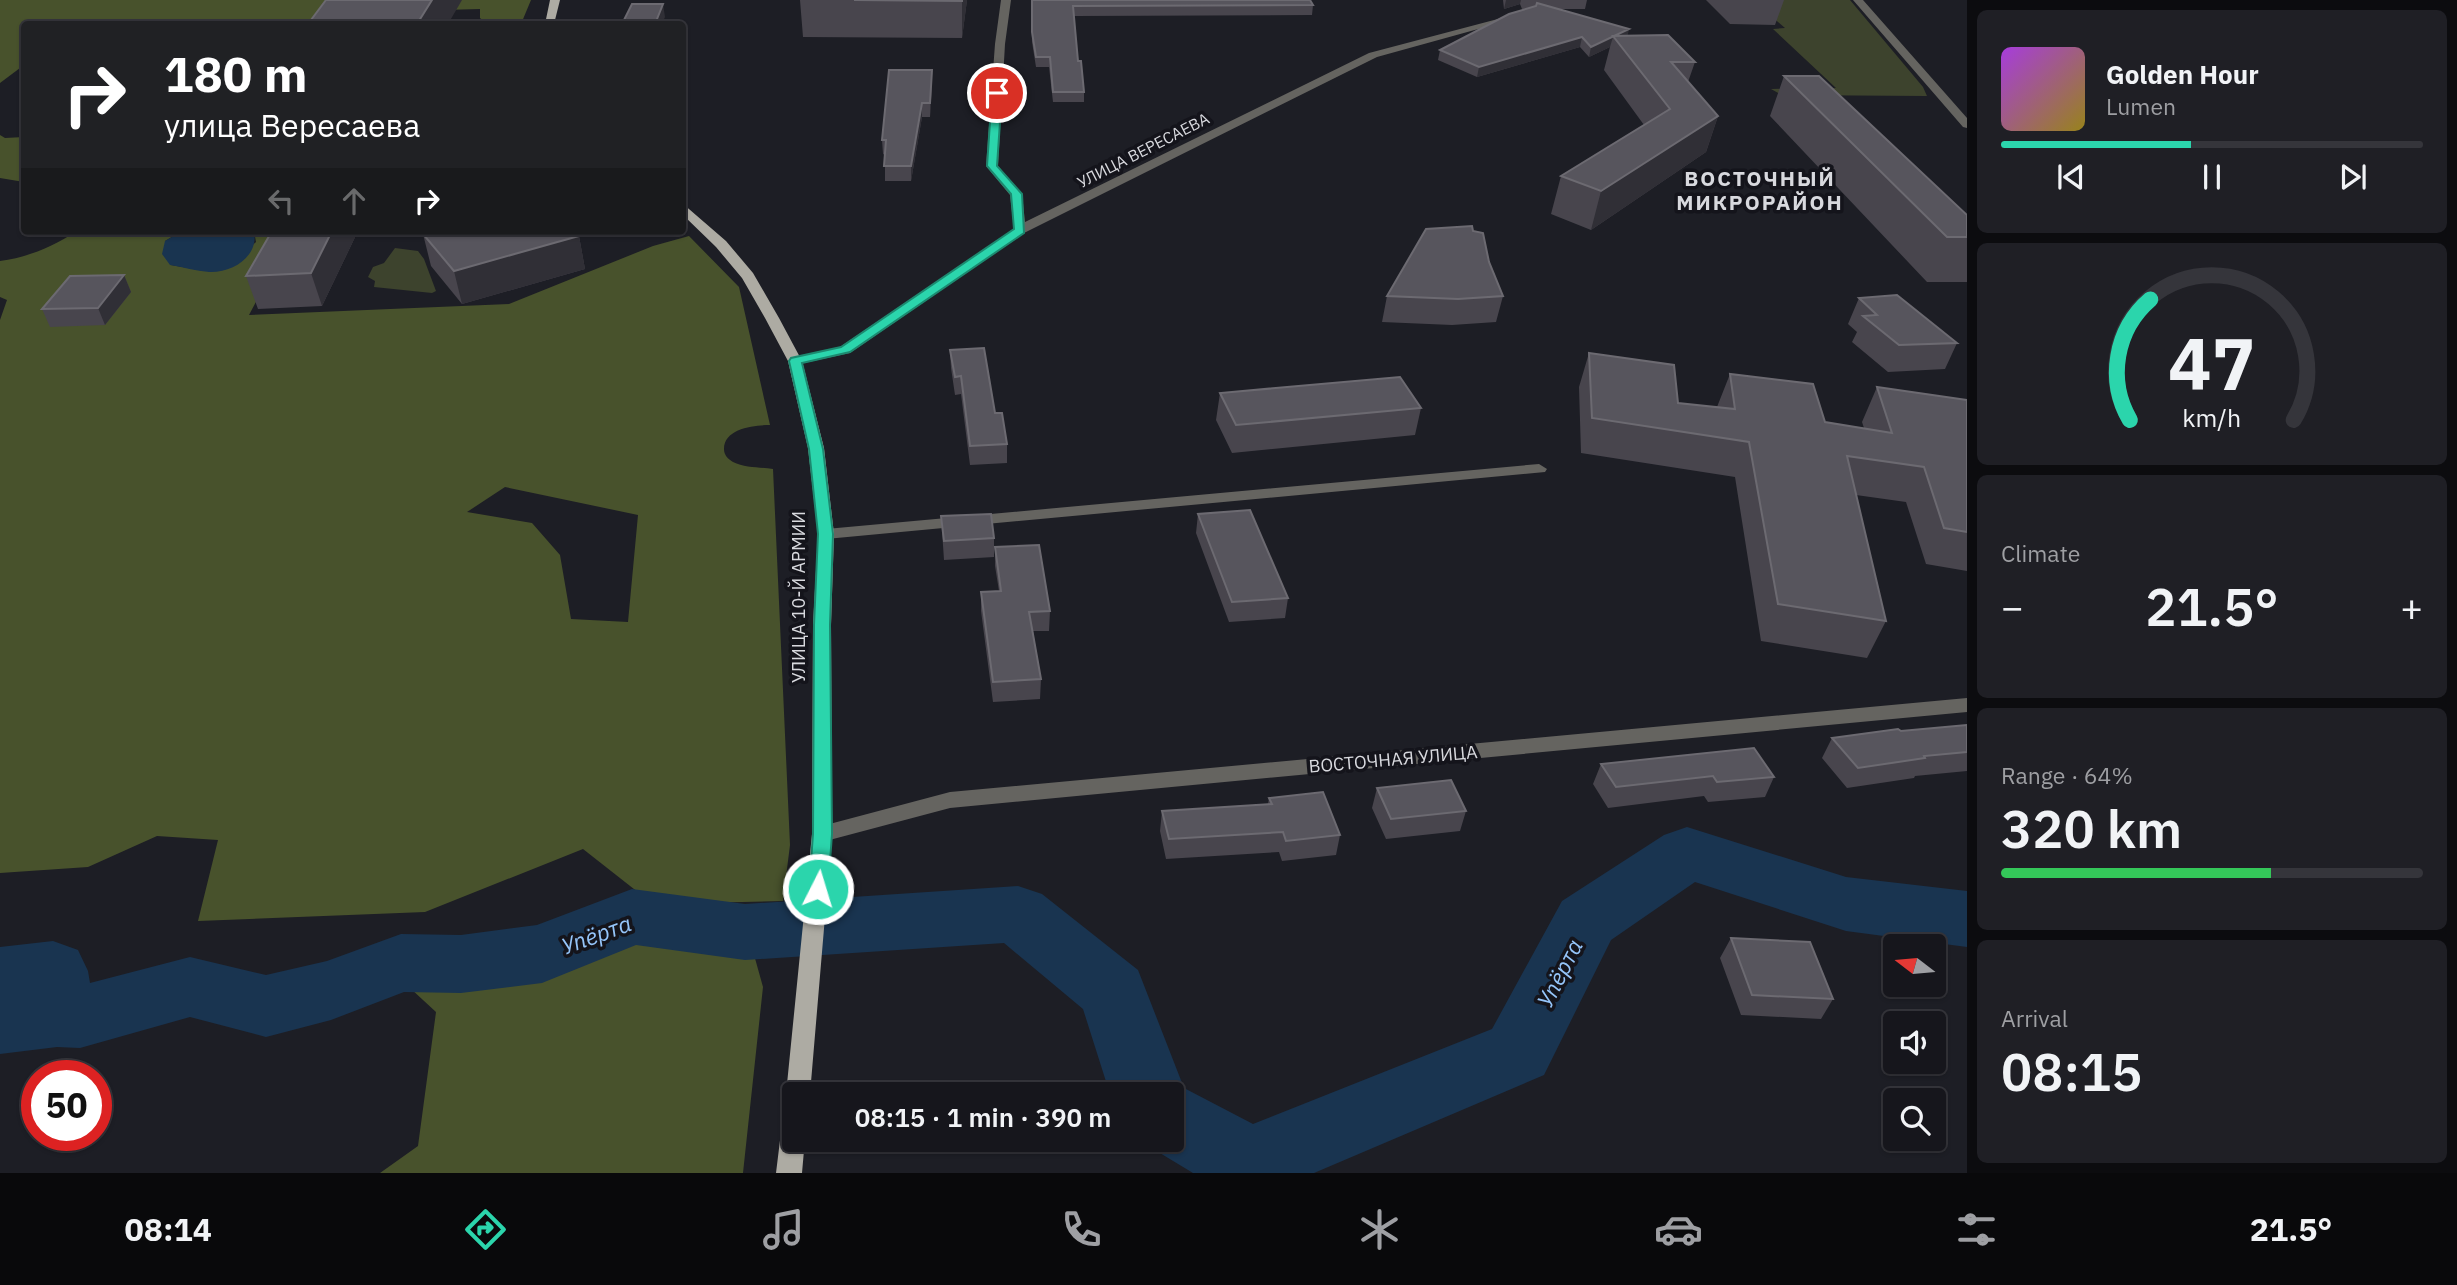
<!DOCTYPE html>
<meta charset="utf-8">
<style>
:root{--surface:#16161c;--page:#1f1f25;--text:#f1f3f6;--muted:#9e9fa3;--line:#35353b;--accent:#2bd5ac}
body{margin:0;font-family:"IBM Plex Sans",sans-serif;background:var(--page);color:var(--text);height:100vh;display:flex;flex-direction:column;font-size:26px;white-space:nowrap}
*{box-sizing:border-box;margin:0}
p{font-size:23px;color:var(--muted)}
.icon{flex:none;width:38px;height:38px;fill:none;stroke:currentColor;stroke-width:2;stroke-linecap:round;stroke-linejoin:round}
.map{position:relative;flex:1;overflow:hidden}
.sheet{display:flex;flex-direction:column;gap:10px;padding:10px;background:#0c0c0f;width:490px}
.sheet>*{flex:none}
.top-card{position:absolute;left:21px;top:21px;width:665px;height:214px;border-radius:7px;box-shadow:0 2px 5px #0004,0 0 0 2px var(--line);background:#202124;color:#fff;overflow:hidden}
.needle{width:46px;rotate:286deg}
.tools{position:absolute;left:1883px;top:934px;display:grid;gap:14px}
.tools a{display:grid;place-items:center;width:63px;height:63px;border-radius:7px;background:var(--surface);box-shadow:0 2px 5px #0004,0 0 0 2px var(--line);font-size:35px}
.speed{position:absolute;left:21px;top:1060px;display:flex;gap:14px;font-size:35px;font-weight:700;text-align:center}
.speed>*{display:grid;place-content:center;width:91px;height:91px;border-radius:50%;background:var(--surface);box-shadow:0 2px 5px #0004,0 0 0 2px var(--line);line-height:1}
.speed .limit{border:10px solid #d22;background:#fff;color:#111}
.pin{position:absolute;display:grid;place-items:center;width:60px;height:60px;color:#fff;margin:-30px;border:4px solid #fff;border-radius:50%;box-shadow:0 2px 7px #0007}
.me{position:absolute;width:77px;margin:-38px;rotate:5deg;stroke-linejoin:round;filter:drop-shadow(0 0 5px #0008)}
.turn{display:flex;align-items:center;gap:24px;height:147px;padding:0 28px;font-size:32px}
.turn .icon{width:91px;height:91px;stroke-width:2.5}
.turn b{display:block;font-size:49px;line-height:60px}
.lanes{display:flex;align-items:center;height:66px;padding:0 28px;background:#0003;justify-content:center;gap:35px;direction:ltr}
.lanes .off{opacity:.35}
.big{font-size:52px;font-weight:600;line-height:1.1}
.sheet .widget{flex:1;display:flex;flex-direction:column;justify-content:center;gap:10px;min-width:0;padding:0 24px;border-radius:10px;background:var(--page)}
.sheet .dial{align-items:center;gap:0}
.dial svg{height:182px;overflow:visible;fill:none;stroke:var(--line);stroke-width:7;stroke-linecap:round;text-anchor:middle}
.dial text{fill:var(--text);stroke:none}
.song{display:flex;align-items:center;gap:21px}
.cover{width:84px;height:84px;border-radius:10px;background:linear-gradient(135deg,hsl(280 70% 55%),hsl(50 70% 35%))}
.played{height:7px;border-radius:4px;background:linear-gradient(90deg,var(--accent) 45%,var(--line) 45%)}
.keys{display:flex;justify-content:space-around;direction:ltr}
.heat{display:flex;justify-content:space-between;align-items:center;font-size:38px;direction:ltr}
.charge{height:10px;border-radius:5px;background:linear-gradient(90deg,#34c759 64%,var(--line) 0)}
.trip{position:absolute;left:782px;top:1082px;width:402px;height:70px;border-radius:7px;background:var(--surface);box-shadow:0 2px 5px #0004,0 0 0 2px var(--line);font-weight:600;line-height:70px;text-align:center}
.dock{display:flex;height:112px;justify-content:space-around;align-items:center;background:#09090b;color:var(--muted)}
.dock .icon{width:49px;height:49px}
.dock .on{color:var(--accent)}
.dock b{font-size:32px;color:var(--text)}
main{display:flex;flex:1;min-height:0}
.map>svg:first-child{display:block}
</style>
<main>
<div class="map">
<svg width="1967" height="1173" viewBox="0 0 1967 1173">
<rect width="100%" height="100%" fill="#1d1e25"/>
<path fill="#3d432d" d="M1753,0H1850L1923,87L1927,96L1782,95L1771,89L1836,88L1773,29L1785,28Z
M395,248L418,251L424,259L436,291L432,293L374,287L375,281L368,277L373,267L384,263Z"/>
<path fill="#48522c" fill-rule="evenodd" d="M0,0H531L521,24H487L480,18V9L442,10L338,24H24V65L0,83Z
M0,135L5,138L24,137V182L0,178Z
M77,231H182L165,241L171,265C222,274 217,277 256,242L254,231H293L249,315L509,304L653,246L689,236L739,287L770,425C755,425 724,428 724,449C724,455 728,459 733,462C745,468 760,467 773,469L790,845L783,901L653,904L583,849L425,912L198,921L218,840L157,836L88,867L0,873V320L7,300L0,297V261C29,257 52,247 77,231ZM505,487L638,515L628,622L571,619L560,555L532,523L467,512Z
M689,935L751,944L763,987L743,1173H380L418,1146L436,1012L371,952Z"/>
<path fill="#193450" d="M182,231H254C259,256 233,273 209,272C196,271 183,267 170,265L162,254L165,241Z"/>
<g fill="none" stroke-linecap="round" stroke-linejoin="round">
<path fill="#193450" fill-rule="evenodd" d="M1687,827L1846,877L1967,891V947L1846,931L1695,882L1611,940L1544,1075L1314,1173H1193L1145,1144L1143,1139H1172V1094H1110L1083,1009L1004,943L745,960L636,945L542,983L461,993L404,992L331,1020L266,1037L190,1017L80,1048L57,1047L0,1054V947L53,941L78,950L88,971L90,983L190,957L266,975L327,961L401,934L461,935L537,925L632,889L745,904L1018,886L1042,894L1138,970L1184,1088L1253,1124L1492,1029L1562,901L1664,835Z"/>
<path fill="#656460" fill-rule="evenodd" d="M1001,0H1011L1005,44L998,166L1022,194L1025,222L1369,53L1513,15L1518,18L1377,57L1024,233L850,353L795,365L790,364L788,361L790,358L840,347L1014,229L1010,195L986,166L995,44Z
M1853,0H1863L1967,118V128L1963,127Z
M1539,464L1547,469L1545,472L826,539L818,534L826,529Z
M1967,698V712L950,808L822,842L815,840L812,834L815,828L822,826L950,792Z"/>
<path fill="#adaba3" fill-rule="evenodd" d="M550,0H560L554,24H545Z
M682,203L726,241L753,273L779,318L802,361L824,448L834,534L831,625L832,834L810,1094H794V1104L789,1102L786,1094L812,834L813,625L818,534L808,448L788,361L765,318L742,278L716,247L682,214Z
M794,1113V1139H805L802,1173H776L782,1124L785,1116Z"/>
</g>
<path fill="#48454d" d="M800,0H967L962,38L803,37Z
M1031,0L1313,5L1312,15L1074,16L1078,61L1084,92V102H1053L1049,67H1036L1032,42Z
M1503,0H1587L1585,9H1559L1695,62L1688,82L1718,116L1706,152L1591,230L1551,214L1561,176L1644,125L1604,70L1610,47L1589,57L1580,47L1477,77L1438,60L1440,50L1526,9H1522L1520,4L1504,9Z
M1706,0H1784L1775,25L1730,24Z
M1784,76L1967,215V282H1927L1770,116Z
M932,83L930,117H922L911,181H885V155L883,154L882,140Z
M358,231L322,306L258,309L246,276Z
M1473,231L1503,296L1496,322L1452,325L1382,322L1387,296Z
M423,234L579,236L585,269L462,304L431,266Z
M124,275L131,292L105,325L50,327L42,309Z
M1859,298L1957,343L1945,369L1888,372L1852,342L1857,332L1848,324Z
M950,350L995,413L1007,444V463L970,465L961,394L955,395L951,368Z
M1589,353L1678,403L1717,407L1730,374L1825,422L1864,428L1862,422L1877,387L1967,400V571L1926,564L1906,502L1856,495L1886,621L1867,658L1761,641L1735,477L1581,453L1579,387Z
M1220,393L1421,408L1415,435L1232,453L1216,420Z
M1198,514L1288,598L1285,618L1229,622L1196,533Z
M941,516L994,538V557L944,560Z
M995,547L1050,611L1049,631H1033L1041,679L1040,699L993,702L981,611V592L999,591L995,566Z
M1967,725V771L1915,776L1914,778L1847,788L1822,758L1832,738Z
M1601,764L1774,777L1765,797L1708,802L1704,796L1608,808L1593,784Z
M1377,788L1466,811L1460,831L1386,839L1372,808Z
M1269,798L1340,835L1336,855L1282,861L1279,852L1166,859L1160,831L1162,811L1268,804Z
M1731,938L1833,999L1821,1019L1741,1015L1720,958Z"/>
<path fill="#302f36" d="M432,0H462L448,24H417Z
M962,0H967L962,38Z
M1506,0H1521L1520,4L1504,9Z
M663,4L665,17L662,24H655Z
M1629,29L1627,39L1613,37Z
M1582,37L1580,47L1477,77L1479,67Z
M1613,37L1610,47L1589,57L1591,47Z
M932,70V83L930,117V103Z
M922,103V117L911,181V166Z
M1718,116L1706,152L1591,230L1601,191Z
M332,231H358L322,306L311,273Z
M579,236L585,269L462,304L454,271Z
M124,275L131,292L105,325L98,308Z"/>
<path fill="#57555d" stroke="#6c6a71" stroke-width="2" d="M326,0H432L417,24H308Z
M854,0H962V1Z
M1032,0H1310L1313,5L1073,6L1078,61H1081L1084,92H1053L1050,57H1036L1032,32Z
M1537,3L1629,29L1591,47L1582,37L1479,67L1440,50L1509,14L1536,6Z
M632,4H663L655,24H622Z
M1668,35L1695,62H1671L1718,116L1601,191L1561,176L1670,109L1613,36Z
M889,70H932L930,103H922L911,166H884L886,140H882Z
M1784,76H1819L1967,215V237H1947Z
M1472,226L1473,231L1483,233L1489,262L1503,296L1458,299L1387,296L1426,229Z
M272,231H332L311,273L246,276Z
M432,231H574L579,236L454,271L423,234Z
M124,275L98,308L42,309L70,276Z
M1897,295L1957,343L1899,345L1863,316L1877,315L1859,298Z
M984,348L995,413H1002L1007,444L970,446L961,376L955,377L950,350Z
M1589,353L1674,365L1678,403L1735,409L1730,374L1813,384L1825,422L1892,433L1877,387L1967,400V532L1944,528L1924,467L1847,456L1886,621L1778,604L1749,442L1592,418Z
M1400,377L1421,408L1236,425L1220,393Z
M1250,510L1288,598L1232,602L1198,514Z
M991,514L994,538L944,541L941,516Z
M1039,545L1050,611L1029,612L1041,679L993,682L981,592L1001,591L995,547Z
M1967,725V752L1924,756L1925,758L1858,768L1832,738L1898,729L1901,731Z
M1754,748L1774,777L1717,782L1713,776L1616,787L1601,764Z
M1451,780L1466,811L1391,819L1377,788Z
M1323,792L1340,835L1286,841L1283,832L1169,839L1162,811L1272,804L1269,798Z
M1731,938L1810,942L1833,999L1752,995Z"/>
<path fill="#2bd5ac" stroke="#1c8a70" stroke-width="2" d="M997,90L1002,93L997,166L1022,194L1024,233L850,352L802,363L823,449L833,534L830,625L832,834L828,889L825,894L818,897L811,894L809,889L813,834L814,625L818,534L809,449L789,361L791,358L841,347L1014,229L1011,194L987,166L992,93Z"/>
<g text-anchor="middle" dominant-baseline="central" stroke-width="7" stroke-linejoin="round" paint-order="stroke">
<g font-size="16" fill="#d8d9de" stroke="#14141b">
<text transform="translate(1143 150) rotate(-27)">УЛИЦА ВЕРЕСАЕВА</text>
</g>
<g font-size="18" fill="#d8d9de" stroke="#14141b">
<text transform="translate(798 597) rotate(-90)">УЛИЦА 10-Й АРМИИ</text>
<text transform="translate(1393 759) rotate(-5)">ВОСТОЧНАЯ УЛИЦА</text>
</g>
<g font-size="21" font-weight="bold" letter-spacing="2" fill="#d8d9de" stroke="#14141b">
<text x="1760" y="178">ВОСТОЧНЫЙ<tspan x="1760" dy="24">МИКРОРАЙОН</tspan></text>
</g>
<g font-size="23" font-style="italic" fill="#95c5fa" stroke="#14141b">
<text transform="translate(596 934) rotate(-20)">Упёрта</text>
<text transform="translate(1559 973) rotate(-63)">Упёрта</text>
</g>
</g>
</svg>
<div class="tools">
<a><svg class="needle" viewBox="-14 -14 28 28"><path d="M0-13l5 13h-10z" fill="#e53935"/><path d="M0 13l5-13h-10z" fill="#9e9fa3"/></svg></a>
<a><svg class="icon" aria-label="sound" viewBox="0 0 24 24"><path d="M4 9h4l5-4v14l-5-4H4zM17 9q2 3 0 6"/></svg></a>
<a><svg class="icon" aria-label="search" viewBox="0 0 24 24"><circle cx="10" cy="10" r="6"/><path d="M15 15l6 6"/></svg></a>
</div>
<div class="speed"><div class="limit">50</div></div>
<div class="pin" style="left:997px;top:93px;background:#d93025"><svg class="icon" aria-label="arrive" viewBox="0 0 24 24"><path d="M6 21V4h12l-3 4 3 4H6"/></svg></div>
<svg class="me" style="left:818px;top:889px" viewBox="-20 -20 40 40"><circle r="17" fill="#2bd5ac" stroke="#fff" stroke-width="3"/><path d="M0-11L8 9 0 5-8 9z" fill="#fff"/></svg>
<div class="trip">08:15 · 1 min · 390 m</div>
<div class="top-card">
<div class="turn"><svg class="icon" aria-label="right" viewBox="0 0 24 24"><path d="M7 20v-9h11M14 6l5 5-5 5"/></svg><div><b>180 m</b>улица Вересаева</div></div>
<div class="lanes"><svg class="icon off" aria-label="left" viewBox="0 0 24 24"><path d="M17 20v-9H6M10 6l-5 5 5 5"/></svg><svg class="icon off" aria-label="ahead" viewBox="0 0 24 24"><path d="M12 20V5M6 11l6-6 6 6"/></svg><svg class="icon" aria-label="right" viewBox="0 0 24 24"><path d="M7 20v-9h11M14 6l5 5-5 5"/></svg></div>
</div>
</div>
<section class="sheet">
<div class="widget">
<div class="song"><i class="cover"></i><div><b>Golden Hour</b><p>Lumen</p></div></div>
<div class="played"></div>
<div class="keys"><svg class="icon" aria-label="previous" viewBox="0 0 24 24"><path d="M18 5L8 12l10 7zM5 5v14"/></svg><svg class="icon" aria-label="pause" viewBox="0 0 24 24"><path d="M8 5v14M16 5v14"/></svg><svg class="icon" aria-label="next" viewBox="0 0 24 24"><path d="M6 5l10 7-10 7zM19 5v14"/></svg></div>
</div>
<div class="widget dial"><svg viewBox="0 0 100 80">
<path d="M14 69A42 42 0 1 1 86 69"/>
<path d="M14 69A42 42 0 0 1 23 16" stroke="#2bd5ac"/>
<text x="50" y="56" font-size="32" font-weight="700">47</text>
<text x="50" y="72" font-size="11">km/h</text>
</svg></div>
<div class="widget"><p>Climate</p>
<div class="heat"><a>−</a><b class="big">21.5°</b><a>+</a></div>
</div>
<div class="widget"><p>Range · 64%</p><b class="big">320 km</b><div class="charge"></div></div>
<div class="widget"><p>Arrival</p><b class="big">08:15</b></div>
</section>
</main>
<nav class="dock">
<b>08:14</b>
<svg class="icon on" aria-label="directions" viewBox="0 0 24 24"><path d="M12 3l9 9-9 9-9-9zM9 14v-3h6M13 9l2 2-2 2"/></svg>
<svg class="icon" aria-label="music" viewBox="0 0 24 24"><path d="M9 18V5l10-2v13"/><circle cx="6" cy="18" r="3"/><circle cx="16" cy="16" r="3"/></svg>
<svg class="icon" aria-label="phone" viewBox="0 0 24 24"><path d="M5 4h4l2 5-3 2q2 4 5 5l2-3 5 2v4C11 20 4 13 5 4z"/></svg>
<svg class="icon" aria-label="climate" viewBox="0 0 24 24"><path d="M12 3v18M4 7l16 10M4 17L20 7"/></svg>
<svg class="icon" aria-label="car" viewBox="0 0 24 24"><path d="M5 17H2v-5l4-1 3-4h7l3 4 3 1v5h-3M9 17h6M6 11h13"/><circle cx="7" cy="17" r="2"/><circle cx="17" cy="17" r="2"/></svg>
<svg class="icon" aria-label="filters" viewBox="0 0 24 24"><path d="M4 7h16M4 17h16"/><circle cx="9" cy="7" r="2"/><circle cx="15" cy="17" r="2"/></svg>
<b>21.5°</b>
</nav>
